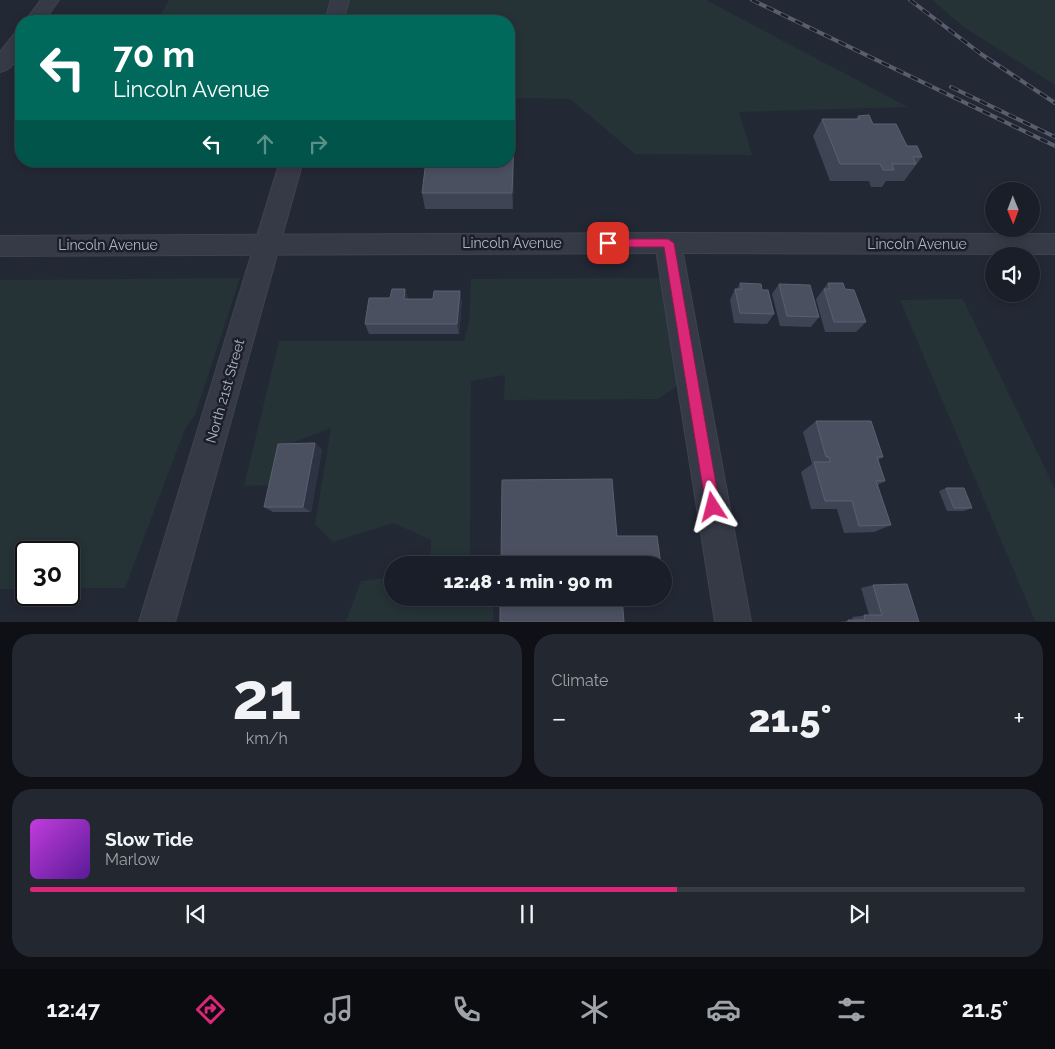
<!DOCTYPE html>
<meta charset="utf-8">
<style>
:root{--surface:#1a1e28;--page:#232730;--text:#f1f3f6;--muted:#9fa2a8;--line:#383c45;--accent:#db2777}
body{margin:0;font-family:Raleway,sans-serif;background:var(--page);color:var(--text);height:100vh;display:flex;flex-direction:column;font-size:19px;white-space:nowrap}
*{box-sizing:border-box;margin:0}
p{font-size:16px;color:var(--muted)}
.icon{flex:none;width:28px;height:28px;fill:none;stroke:currentColor;stroke-width:2;stroke-linecap:round;stroke-linejoin:round}
.map{position:relative;height:622px;overflow:hidden}
.details{display:flex;flex-direction:column;gap:12px;padding:12px;background:#0e1016;flex:1}
.details>*{flex:none}
.guide{position:absolute;left:15px;top:15px;width:500px;height:152px;border-radius:20px;box-shadow:0 2px 8px #0003,0 0 0 1px var(--line);background:#00695c;color:#fff;overflow:hidden}
.needle{width:32px;rotate:179deg}
.controls{position:absolute;left:985px;top:182px;display:grid;gap:10px}
.controls a{display:grid;place-items:center;width:55px;height:55px;border-radius:50%;background:var(--surface);box-shadow:0 2px 8px #0003,0 0 0 1px var(--line);font-size:25px}
.speed{position:absolute;left:15px;top:541px;display:flex;gap:10px;font-size:25px;font-weight:700;text-align:center}
.speed>*{display:grid;place-content:center;width:65px;height:65px;border-radius:50%;background:var(--surface);box-shadow:0 2px 8px #0003,0 0 0 1px var(--line);line-height:1}
.speed .limit{border:2px solid #111;border-radius:8px;background:#fff;color:#111}
.pin{position:absolute;display:grid;place-items:center;width:42px;height:42px;color:#fff;margin:-21px;border-radius:10px;box-shadow:0 2px 8px #0006}
.me{position:absolute;width:55px;margin:-28px;rotate:351deg;stroke-linejoin:round;filter:drop-shadow(0 0 4px #0008)}
.turn{display:flex;align-items:center;gap:18px;height:105px;padding:0 15px;font-size:22px}
.turn .icon{width:65px;height:65px;stroke-width:2.5}
.turn b{display:block;font-size:35px;line-height:42px}
.lanes{display:flex;align-items:center;height:48px;padding:0 15px;background:#0003;justify-content:center;gap:25px;direction:ltr}
.lanes .off{opacity:.35}
.big{font-size:38px;font-weight:800;line-height:1.1}
.details .tile{flex:1;display:flex;flex-direction:column;justify-content:center;gap:8px;min-width:0;padding:0 18px;border-radius:20px;background:var(--page)}
.details .dial{align-items:center;gap:0}
.dial b{font-size:65px;line-height:1}
.song{display:flex;align-items:center;gap:15px}
.cover{width:60px;height:60px;border-radius:8px;background:linear-gradient(135deg,hsl(290 70% 55%),hsl(270 70% 35%))}
.played{height:5px;border-radius:2px;background:linear-gradient(90deg,var(--accent) 65%,var(--line) 65%)}
.keys{display:flex;justify-content:space-around;direction:ltr}
.heat{display:flex;justify-content:space-between;align-items:center;font-size:28px;direction:ltr}
.details .tiles{flex:1;display:grid;gap:12px;grid-template-columns:1fr 1fr}
.tile:last-child{grid-column:span 2}
.trip{position:absolute;left:384px;top:556px;width:288px;height:50px;border-radius:25px;background:var(--surface);box-shadow:0 2px 8px #0003,0 0 0 1px var(--line);font-weight:800;line-height:50px;text-align:center}
.menu{display:flex;height:80px;justify-content:space-around;align-items:center;background:#0a0c10;color:var(--muted)}
.menu .icon{width:35px;height:35px}
.menu .selected{color:var(--accent)}
.menu b{font-size:22px;color:var(--text)}
.map>svg:first-child{display:block}
</style>
<div class="map">
<svg width="1055" height="622" viewBox="0 0 1055 622">
<rect width="100%" height="100%" fill="#232835"/>
<path fill="#253236" d="M169,0H706L908,107L739,112L752,155L635,154L570,99L509,98V21H157Z
M932,0H1055V85L965,28Z
M240,278L195,415L185,429L125,588H69V552H26V589H0V280Z
M661,278L677,386L658,399L504,400L505,375L471,381L470,565H427L430,564L431,540L393,523L333,542L315,524L331,428L279,448L271,485L244,486L279,341H464L469,322L471,279Z
M963,299L1055,489V621H1035L900,300Z
M392,577V598H493V621H346L361,581Z"/>
<g fill="none" stroke-linecap="round" stroke-linejoin="round">
<defs>
<path id="minor" d="M41,0H59L44,21H25Z
M331,0H349L343,21H325Z
M21,32C22,48 18,68 0,72V52L14,34Z
M280,161H303L175,622H139Z
M668,233L677,236L681,243L751,622H715L655,243L659,236Z"/>
<path id="tertiary" d="M668,233L1055,234V254L668,253L0,256V236Z"/>
</defs>
<use href="#minor" stroke="#3f434f" stroke-width="2"/>
<use href="#tertiary" stroke="#3f434f" stroke-width="2"/>
<use href="#minor" fill="#363a46" fill-rule="evenodd"/>
<use href="#tertiary" fill="#363a46" fill-rule="evenodd"/>
<defs>
<path id="rail" d="M752,0L1055,146
M910,0L981,54L1055,103
M951,87L1055,137"/>
</defs>
<use href="#rail" stroke="#595e6d" stroke-width="4"/>
<use href="#rail" stroke="#1c1f2b" stroke-width="2.5" stroke-dasharray="8" stroke-linecap="butt"/>
</g>
<path fill="#3e4454" d="M858,116L907,146L922,157L904,181H886L882,187H871L869,181H830L813,136L822,119H856Z
M514,138L513,209H425L422,193Z
M740,283L762,290L774,314L767,324L734,323L730,300L735,289H737Z
M828,283L845,289L866,322L856,332H825L816,299Z
M779,284L819,317L811,327L780,326L772,294Z
M405,289L408,299L462,301L459,334H369L365,324Z
M816,421L883,457L878,460L885,481L878,485L891,525L874,532L844,533L837,509H811L801,472L812,464L803,432Z
M315,443L322,450L311,512H273L264,507Z
M946,488L972,508L964,511H947L939,491Z
M873,585L919,622H838L853,620L852,617L869,615L861,588Z"/>
<path fill="#2e3343" d="M514,138V155L513,209L512,193Z
M405,289L408,300L404,299Z
M460,291L462,301L459,334L457,324Z
M315,443L322,450L311,512L303,507Z"/>
<path fill="#4a5060" stroke="#5a606f" d="M869,115L873,124H896L907,146H917L922,157H913L916,164H892L894,170H883L880,164H840L822,119H860L858,116Z
M509,138H514L512,193H422L426,161H509Z
M740,283L761,284L762,290H768L774,314L740,313L735,289H742Z
M828,283H843L845,289L854,290L866,322H834L824,289H830Z
M779,284L810,285L819,317L787,316Z
M392,289H405L404,299H433L434,291H460L457,324H365L369,298H390Z
M816,421H871L883,457H877L885,481H876L891,525L859,526L852,501H825L814,462H830L829,457H826Z
M315,443L303,507H264L278,444Z
M612,479L617,536H657L661,565H501L502,480Z
M946,488H964L972,508H954Z
M907,584L919,622H848V620H865L864,615H882L873,585Z
M500,598H622L624,622H500Z"/>
<path fill="#db2777" stroke="#8e194d" d="M608,239H668L674,243L720,507L718,512L713,514L708,512L706,507L664,247H608L603,243Z"/>
<g text-anchor="middle" dominant-baseline="central" stroke-width="5" stroke-linejoin="round" paint-order="stroke">
<g font-size="14" fill="#b1b5c2" stroke="#1c1f2b">
<text x="512" y="243">Lincoln Avenue</text>
<text x="917" y="244">Lincoln Avenue</text>
<text x="108" y="245">Lincoln Avenue</text>
<text transform="translate(225 391) rotate(-74)">North 21st Street</text>
</g>
</g>
</svg>
<div class="controls">
<a><svg class="needle" viewBox="-14 -14 28 28"><path d="M0-13l5 13h-10z" fill="#e53935"/><path d="M0 13l5-13h-10z" fill="#9fa2a8"/></svg></a>
<a><svg class="icon" aria-label="sound" viewBox="0 0 24 24"><path d="M4 9h4l5-4v14l-5-4H4zM17 9q2 3 0 6"/></svg></a>
</div>
<div class="speed"><div class="limit">30</div></div>
<div class="pin" style="left:608px;top:243px;background:#d93025"><svg class="icon" aria-label="arrive" viewBox="0 0 24 24"><path d="M6 21V4h12l-3 4 3 4H6"/></svg></div>
<svg class="me" style="left:713px;top:507px" viewBox="-20 -20 40 40"><path d="M0-17L14 15 0 8-14 15z" fill="#db2777" stroke="#fff" stroke-width="4"/></svg>
<div class="trip">12:48 · 1 min · 90 m</div>
<div class="guide">
<div class="turn"><svg class="icon" aria-label="left" viewBox="0 0 24 24"><path d="M17 20v-9H6M10 6l-5 5 5 5"/></svg><div><b>70 m</b>Lincoln Avenue</div></div>
<div class="lanes"><svg class="icon" aria-label="left" viewBox="0 0 24 24"><path d="M17 20v-9H6M10 6l-5 5 5 5"/></svg><svg class="icon off" aria-label="ahead" viewBox="0 0 24 24"><path d="M12 20V5M6 11l6-6 6 6"/></svg><svg class="icon off" aria-label="right" viewBox="0 0 24 24"><path d="M7 20v-9h11M14 6l5 5-5 5"/></svg></div>
</div>
</div>
<section class="details">
<div class="tiles">
<div class="tile dial"><b>21</b><p>km/h</p></div>
<div class="tile"><p>Climate</p>
<div class="heat"><a>−</a><b class="big">21.5°</b><a>+</a></div>
</div>
<div class="tile">
<div class="song"><i class="cover"></i><div><b>Slow Tide</b><p>Marlow</p></div></div>
<div class="played"></div>
<div class="keys"><svg class="icon" aria-label="previous" viewBox="0 0 24 24"><path d="M18 5L8 12l10 7zM5 5v14"/></svg><svg class="icon" aria-label="pause" viewBox="0 0 24 24"><path d="M8 5v14M16 5v14"/></svg><svg class="icon" aria-label="next" viewBox="0 0 24 24"><path d="M6 5l10 7-10 7zM19 5v14"/></svg></div>
</div>
</div>
</section>
<nav class="menu">
<b>12:47</b>
<svg class="icon selected" aria-label="directions" viewBox="0 0 24 24"><path d="M12 3l9 9-9 9-9-9zM9 14v-3h6M13 9l2 2-2 2"/></svg>
<svg class="icon" aria-label="music" viewBox="0 0 24 24"><path d="M9 18V5l10-2v13"/><circle cx="6" cy="18" r="3"/><circle cx="16" cy="16" r="3"/></svg>
<svg class="icon" aria-label="phone" viewBox="0 0 24 24"><path d="M5 4h4l2 5-3 2q2 4 5 5l2-3 5 2v4C11 20 4 13 5 4z"/></svg>
<svg class="icon" aria-label="climate" viewBox="0 0 24 24"><path d="M12 3v18M4 7l16 10M4 17L20 7"/></svg>
<svg class="icon" aria-label="car" viewBox="0 0 24 24"><path d="M5 17H2v-5l4-1 3-4h7l3 4 3 1v5h-3M9 17h6M6 11h13"/><circle cx="7" cy="17" r="2"/><circle cx="17" cy="17" r="2"/></svg>
<svg class="icon" aria-label="filters" viewBox="0 0 24 24"><path d="M4 7h16M4 17h16"/><circle cx="9" cy="7" r="2"/><circle cx="15" cy="17" r="2"/></svg>
<b>21.5°</b>
</nav>
